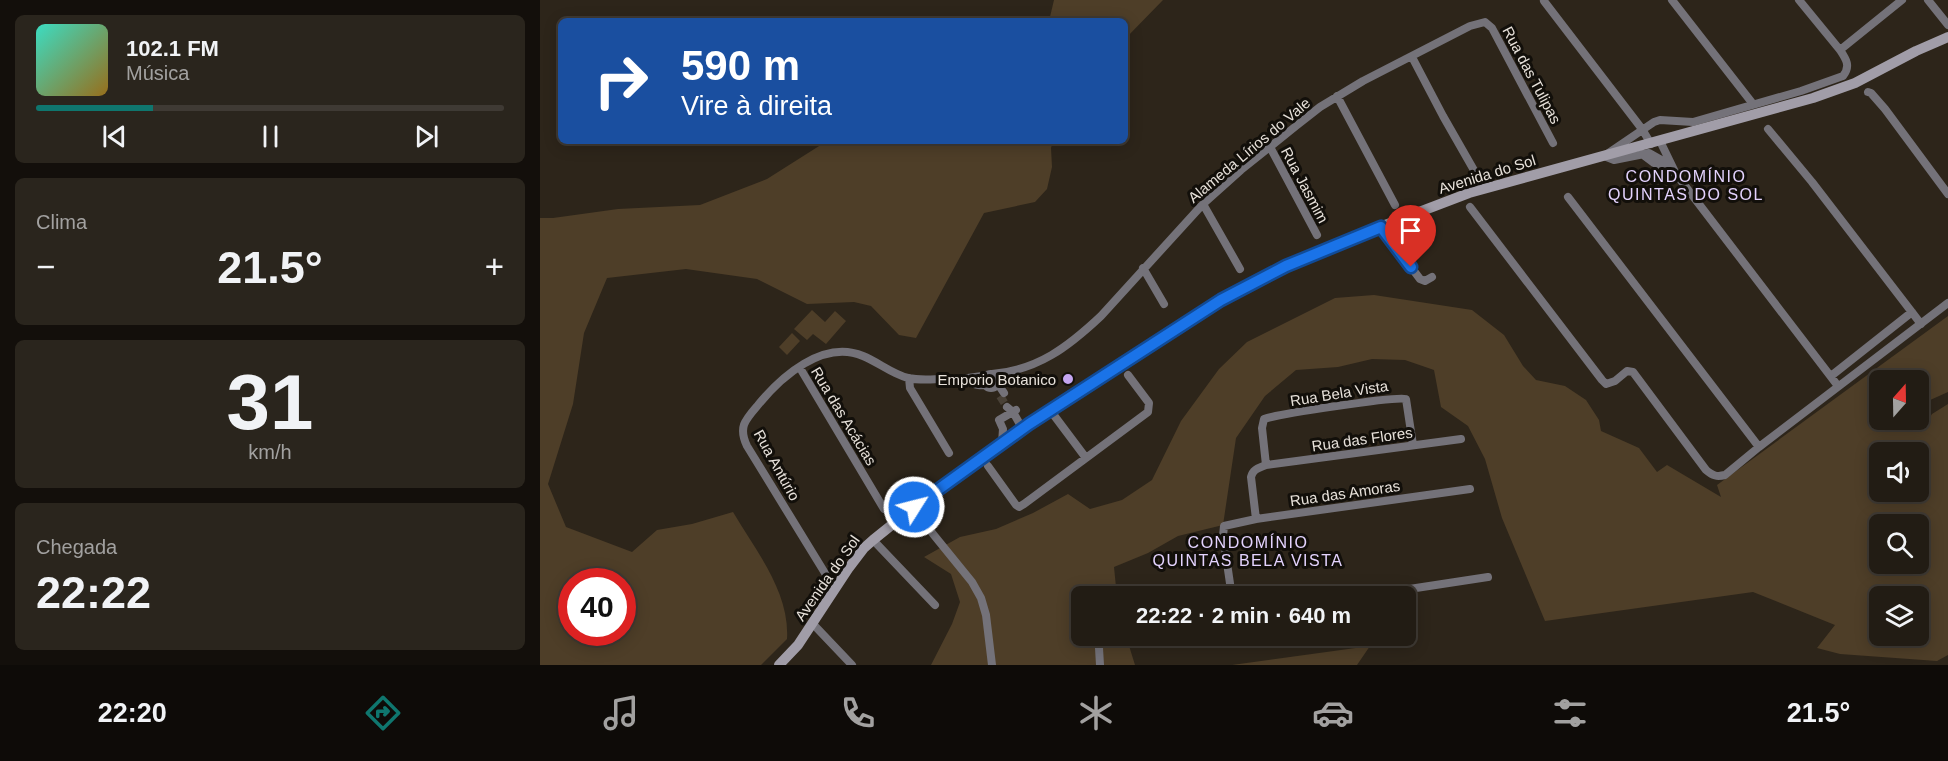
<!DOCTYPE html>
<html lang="pt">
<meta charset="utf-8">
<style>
:root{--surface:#221c14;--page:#2a251d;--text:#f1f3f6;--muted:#a2a1a0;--line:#3f3a34;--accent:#0f766e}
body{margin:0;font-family:Arial,sans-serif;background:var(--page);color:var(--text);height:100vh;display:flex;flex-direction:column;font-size:22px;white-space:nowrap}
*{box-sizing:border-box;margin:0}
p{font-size:20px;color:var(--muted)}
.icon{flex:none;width:33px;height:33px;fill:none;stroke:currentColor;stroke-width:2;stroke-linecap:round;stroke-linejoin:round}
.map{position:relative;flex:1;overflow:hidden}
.sheet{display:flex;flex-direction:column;gap:15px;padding:15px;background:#130f0b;width:540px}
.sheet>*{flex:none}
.banner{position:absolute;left:18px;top:18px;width:570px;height:126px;border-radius:9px;box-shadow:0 3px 15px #0003,0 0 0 2px var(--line);background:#1a4fa0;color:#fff;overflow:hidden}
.needle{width:39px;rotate:20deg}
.controls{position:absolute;left:1329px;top:370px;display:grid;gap:12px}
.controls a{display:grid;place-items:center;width:60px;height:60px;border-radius:9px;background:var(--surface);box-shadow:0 3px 15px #0003,0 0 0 2px var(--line);font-size:30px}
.speed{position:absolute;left:18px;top:568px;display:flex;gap:12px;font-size:30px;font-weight:700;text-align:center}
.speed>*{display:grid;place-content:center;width:78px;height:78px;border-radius:50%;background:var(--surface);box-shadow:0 3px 15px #0003,0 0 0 2px var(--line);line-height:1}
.speed .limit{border:9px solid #d22;background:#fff;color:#111}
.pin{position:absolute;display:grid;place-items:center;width:51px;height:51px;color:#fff;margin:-62px -26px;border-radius:50% 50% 50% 0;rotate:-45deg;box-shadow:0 0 6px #0007}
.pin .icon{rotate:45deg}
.me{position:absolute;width:66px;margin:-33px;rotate:54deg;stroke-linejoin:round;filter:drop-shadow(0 0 4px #0008)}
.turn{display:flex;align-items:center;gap:21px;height:126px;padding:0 24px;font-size:27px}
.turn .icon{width:78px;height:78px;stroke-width:2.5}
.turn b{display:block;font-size:42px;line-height:51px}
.big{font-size:45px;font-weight:600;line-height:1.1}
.sheet .tile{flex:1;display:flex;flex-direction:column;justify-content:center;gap:9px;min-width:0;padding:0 21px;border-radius:9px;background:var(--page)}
.sheet .dial{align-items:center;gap:0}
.dial b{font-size:78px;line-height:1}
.song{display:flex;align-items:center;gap:18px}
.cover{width:72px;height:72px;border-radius:9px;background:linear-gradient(135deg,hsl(170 70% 55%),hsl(40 70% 35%))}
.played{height:6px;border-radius:3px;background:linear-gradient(90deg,var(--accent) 25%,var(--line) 25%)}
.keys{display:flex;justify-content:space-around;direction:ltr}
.heat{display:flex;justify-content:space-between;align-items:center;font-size:33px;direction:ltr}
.trip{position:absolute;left:531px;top:586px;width:345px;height:60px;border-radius:9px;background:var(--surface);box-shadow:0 3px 15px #0003,0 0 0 2px var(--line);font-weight:600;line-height:60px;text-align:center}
.dock{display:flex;height:96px;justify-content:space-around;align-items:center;background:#0e0b08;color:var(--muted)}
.dock .icon{width:42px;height:42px}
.dock .selected{color:var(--accent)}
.dock b{font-size:27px;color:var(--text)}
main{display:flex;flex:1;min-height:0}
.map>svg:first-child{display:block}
</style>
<main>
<section class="sheet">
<div class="tile">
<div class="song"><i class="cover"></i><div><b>102.1 FM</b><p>Música</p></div></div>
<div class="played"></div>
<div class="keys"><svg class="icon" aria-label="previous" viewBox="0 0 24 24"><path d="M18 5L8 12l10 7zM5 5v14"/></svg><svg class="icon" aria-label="pause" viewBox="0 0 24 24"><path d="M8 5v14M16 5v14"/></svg><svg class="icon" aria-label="next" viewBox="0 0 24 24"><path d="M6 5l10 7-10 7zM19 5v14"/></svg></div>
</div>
<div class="tile"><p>Clima</p>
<div class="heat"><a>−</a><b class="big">21.5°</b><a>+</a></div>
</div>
<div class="tile dial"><b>31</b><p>km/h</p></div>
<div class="tile"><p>Chegada</p><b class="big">22:22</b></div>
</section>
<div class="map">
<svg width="1408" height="665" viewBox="0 0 1408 665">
<rect width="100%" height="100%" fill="#2d251a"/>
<path fill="#4e3e28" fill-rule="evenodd" d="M514,0H623L585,39V21H509Z
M287,141H513L511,148L512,167L507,189L495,202L444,213L376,338L359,335L331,306L314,302L267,304L217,279L146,269L67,278L44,333L33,404L8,484L26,527L92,552L117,530L152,524L193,512C216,551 250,592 247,639L221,665H0V218H13L78,209L160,205L227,179ZM32,582H82V633H32Z
M834,295L932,310L964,335L983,366L996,380L1025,386L1046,400L1059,420L1061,431L1099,448L1117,472L1127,465L1181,497L1177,485L1408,316V392L1379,405L1378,381H1340V420H1358L1357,423L1388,420L1392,414L1408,404V655L1397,661L1300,654L1277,648L1295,625L1213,592L1005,621L962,518L945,459L928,426L901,407L894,370L865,360L832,359L798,367L756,370L725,396L696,438L683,525L638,536L608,553L574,567L577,597H542V636H586L595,665H391L412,624L420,602L411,574L384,557L420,537L456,529L493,513L528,494L550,509L582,500L612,480L641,421L679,369L707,342L795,298ZM1340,453H1378V492H1340ZM1340,525H1378V564H1340ZM1340,597H1378V636H1340Z
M272,310L285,322L295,311L306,321L286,344L273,334L267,340L254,329Z
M252,333L260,341L247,355L239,347Z
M830,646L817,665H692Z"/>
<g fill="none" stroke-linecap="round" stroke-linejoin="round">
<path stroke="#494137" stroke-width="8" stroke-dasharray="8 4" stroke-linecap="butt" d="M460,396L467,407"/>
<path stroke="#747279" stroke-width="8" d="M1132,0L1213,104
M1259,0L1300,50
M1388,0L1408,25
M1004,1L1102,129L1111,144
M872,57L903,116L935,172
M1328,92L1331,93L1345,109L1408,194
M797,96L855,205
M1228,129L1272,182L1381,324
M1120,141L1136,174L1298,386
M730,147L777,235
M1102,154L1114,163L1132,172
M1135,173L1125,162L1109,153L1074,160L1064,156L1114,122L1120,120L1153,122L1261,91L1303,76C1311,66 1306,59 1300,50L1362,0
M1028,197L1219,447
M663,204L700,269
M930,207L1062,380L1066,384L1075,381L1087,371L1093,372L1166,470C1173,476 1177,477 1185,475L1219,447L1408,303
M841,227L880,279L885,281L892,277
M603,268L624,304
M260,368L344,509
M452,374C498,370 528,347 561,316L663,204L701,170L756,126L780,107L823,81L930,26L945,22L952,28L1013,143
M444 381a7 7 0 1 1 14 0a7 7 0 1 1-14 0Z
M1291,376L1372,312
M369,378L370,388L409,453
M421,379L449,375
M458,384L464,393
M467,407L473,412L482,428
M510,410L546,458
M462,443L463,429L459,420L476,410
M726,465L722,428L724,419C738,414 856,396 866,399L873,445
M448,466L476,505L479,507L484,504L608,412L609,403L588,375
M374,507L393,534L432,582L441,598L446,615L452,665
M716,519L711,477C713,469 719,468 726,465L921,439
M333,540L395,605
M288,578L207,446C198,427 205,420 218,405C241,377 283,339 323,356C338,362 352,374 368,378C385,382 402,377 419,380C428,381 437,387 446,385
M692,597L683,536L684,526L716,519L930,489
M817,597L948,577
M273,624L312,665
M560,665L559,648L563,636"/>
<path stroke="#a19da8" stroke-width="10" d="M239,665L258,645L308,569L324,548L333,540L374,507L489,424L667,309L704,287L811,238L929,193L1273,98L1315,83L1376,51L1408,37"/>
</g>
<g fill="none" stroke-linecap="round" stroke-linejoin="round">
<defs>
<path id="route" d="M374,507L489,424L681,300L746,266L841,227L871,267"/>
</defs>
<use href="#route" stroke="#114b97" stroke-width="15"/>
<use href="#route" stroke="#1a73e8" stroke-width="10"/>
</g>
<circle fill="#c5a6f1" stroke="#120f0a" stroke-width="2" cx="528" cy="379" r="6"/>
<g text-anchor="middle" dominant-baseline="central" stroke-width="6" stroke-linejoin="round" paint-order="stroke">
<g font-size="15" fill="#e7e1da" stroke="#120f0a">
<text transform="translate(992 75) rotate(62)">Rua das Tulipas</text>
<text transform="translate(709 150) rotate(-40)">Alameda Lírios do Vale</text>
<text transform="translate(947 174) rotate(-17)">Avenida do Sol</text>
<text transform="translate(765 185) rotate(62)">Rua Jasmim</text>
<text transform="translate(799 393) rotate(-9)">Rua Bela Vista</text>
<text transform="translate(304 416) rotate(59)">Rua das Acácias</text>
<text transform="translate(822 439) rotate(-8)">Rua das Flores</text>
<text transform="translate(237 465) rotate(61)">Rua Antúrio</text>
<text transform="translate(805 493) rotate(-8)">Rua das Amoras</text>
<text transform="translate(287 578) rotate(-55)">Avenida do Sol</text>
</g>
<g font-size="15" fill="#e7e1da" stroke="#120f0a" text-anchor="end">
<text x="516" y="379">Emporio Botanico</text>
</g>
<g font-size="16" letter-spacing="1.5" fill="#e4d3fe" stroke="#120f0a">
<text x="1146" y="176">CONDOMÍNIO<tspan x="1146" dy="18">QUINTAS DO SOL</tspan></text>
<text x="708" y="542">CONDOMÍNIO<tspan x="708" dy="18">QUINTAS BELA VISTA</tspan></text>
</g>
</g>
</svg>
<div class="controls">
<a><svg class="needle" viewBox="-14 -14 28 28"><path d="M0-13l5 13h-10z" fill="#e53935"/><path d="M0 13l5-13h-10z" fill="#a2a1a0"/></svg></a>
<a><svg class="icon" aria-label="sound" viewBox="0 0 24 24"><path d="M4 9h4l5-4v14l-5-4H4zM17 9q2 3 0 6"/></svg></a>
<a><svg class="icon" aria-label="search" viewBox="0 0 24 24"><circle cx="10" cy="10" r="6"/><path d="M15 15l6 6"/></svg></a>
<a><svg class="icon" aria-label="layers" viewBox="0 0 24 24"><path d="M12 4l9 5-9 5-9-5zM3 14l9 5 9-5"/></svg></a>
</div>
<div class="speed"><div class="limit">40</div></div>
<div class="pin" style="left:871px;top:267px;background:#d93025"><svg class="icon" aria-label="arrive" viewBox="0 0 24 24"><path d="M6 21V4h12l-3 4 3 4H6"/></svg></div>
<svg class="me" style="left:374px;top:507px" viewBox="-20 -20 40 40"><circle r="17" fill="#1a73e8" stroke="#fff" stroke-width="3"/><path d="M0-11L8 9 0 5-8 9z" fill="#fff"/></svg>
<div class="trip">22:22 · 2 min · 640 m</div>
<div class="banner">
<div class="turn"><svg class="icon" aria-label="right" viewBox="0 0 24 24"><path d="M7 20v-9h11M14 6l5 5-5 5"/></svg><div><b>590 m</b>Vire à direita</div></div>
</div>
</div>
</main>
<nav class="dock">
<b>22:20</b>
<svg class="icon selected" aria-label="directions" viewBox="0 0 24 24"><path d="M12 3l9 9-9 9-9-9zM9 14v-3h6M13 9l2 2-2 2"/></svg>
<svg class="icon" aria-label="music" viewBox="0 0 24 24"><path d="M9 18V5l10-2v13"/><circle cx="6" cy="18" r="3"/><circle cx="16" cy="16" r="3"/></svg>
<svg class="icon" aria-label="phone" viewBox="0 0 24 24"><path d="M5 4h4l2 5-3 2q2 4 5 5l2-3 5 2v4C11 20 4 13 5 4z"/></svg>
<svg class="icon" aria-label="climate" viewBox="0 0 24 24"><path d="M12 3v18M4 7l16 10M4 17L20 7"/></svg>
<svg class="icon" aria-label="car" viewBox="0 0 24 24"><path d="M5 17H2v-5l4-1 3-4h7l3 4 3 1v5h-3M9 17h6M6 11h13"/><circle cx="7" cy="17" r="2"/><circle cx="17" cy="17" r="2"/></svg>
<svg class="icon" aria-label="filters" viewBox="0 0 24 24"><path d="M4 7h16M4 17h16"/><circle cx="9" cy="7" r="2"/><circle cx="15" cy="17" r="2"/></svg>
<b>21.5°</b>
</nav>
